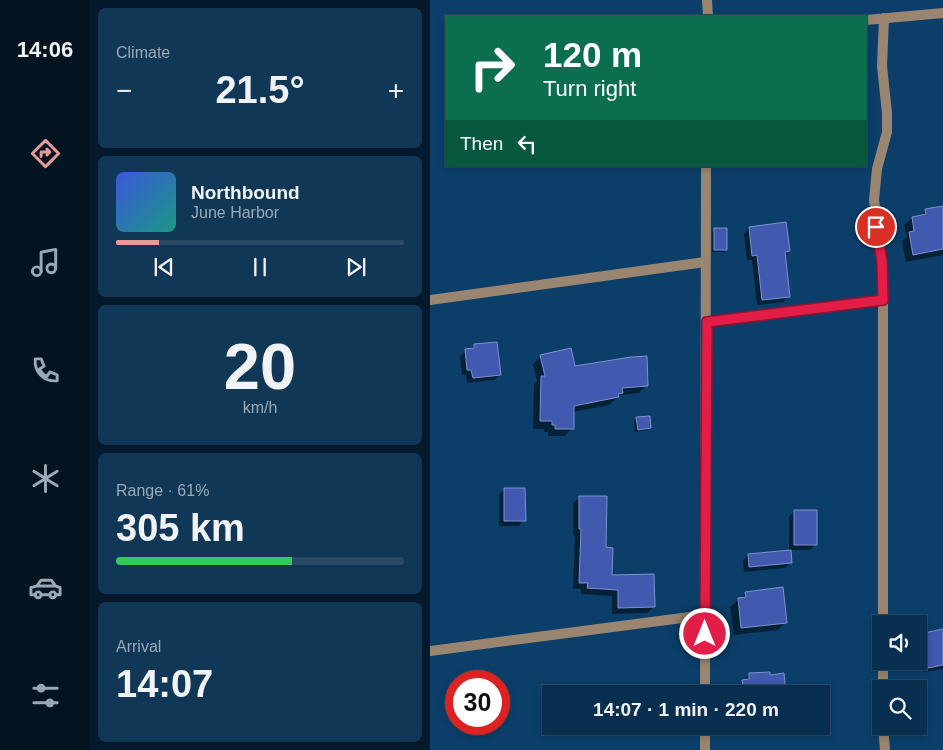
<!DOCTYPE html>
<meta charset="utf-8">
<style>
:root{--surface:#082f50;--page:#113757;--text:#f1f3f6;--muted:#98a9b7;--line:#294a67;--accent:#e69b98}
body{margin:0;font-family:Helvetica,sans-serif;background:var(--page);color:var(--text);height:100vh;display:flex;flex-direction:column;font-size:19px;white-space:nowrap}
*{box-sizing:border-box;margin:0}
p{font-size:16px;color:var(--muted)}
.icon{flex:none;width:28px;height:28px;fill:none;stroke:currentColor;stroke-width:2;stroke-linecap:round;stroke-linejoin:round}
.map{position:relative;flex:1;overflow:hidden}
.panel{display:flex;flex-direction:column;gap:8px;padding:8px;background:#041a2c;width:340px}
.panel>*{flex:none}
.guide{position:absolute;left:15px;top:15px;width:422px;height:152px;border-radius:0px;box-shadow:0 2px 8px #0003,0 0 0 1px var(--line);background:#0b6e4f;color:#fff;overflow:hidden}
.buttons{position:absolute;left:442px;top:615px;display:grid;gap:10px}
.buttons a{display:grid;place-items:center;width:55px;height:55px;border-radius:0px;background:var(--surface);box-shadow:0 2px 8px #0003,0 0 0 1px var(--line);font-size:25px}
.speed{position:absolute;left:15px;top:670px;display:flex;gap:10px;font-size:25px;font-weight:700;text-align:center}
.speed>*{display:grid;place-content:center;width:65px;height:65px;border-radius:50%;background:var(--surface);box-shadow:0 2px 8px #0003,0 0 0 1px var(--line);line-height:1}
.speed .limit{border:8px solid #d22;background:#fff;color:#111}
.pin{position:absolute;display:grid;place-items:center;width:42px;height:42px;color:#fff;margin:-21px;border:2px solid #fff;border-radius:50%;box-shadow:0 1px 5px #0007}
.me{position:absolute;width:55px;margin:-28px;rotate:0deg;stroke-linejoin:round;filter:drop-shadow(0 0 4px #0008)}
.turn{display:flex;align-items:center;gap:18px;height:105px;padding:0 15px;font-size:22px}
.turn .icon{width:65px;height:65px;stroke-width:2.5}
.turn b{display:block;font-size:35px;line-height:42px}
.then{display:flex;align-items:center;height:48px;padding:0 15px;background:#0003;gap:10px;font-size:19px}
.big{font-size:38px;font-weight:800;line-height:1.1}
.panel .widget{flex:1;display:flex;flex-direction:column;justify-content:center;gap:8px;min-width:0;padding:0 18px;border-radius:8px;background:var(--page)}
.panel .dial{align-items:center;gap:0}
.dial b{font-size:65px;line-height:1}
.song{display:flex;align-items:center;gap:15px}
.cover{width:60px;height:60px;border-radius:8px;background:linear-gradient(135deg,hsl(230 70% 55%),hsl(170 70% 35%))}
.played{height:5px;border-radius:2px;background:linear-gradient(90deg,var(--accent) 15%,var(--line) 15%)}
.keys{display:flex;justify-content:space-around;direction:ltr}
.heat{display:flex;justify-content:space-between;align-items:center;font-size:28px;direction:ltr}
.charge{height:8px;border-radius:4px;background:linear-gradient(90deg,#34c759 61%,var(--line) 0)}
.trip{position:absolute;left:112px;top:685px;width:288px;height:50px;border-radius:0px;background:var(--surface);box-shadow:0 2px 8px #0003,0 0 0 1px var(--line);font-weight:800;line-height:50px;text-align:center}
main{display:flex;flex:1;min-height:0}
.dock{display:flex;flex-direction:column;width:90px;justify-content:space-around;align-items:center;background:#031320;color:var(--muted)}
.dock .icon{width:35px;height:35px}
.dock .on{color:var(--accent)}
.dock b{font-size:22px;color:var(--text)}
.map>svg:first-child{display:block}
</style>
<main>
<nav class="dock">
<b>14:06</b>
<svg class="icon on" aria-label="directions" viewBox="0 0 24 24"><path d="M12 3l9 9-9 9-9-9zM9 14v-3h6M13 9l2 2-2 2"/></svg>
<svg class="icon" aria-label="music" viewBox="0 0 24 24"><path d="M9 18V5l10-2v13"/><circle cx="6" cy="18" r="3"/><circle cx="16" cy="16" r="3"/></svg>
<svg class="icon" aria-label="phone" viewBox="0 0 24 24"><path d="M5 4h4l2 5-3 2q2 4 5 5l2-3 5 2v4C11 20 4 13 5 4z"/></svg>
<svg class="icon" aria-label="climate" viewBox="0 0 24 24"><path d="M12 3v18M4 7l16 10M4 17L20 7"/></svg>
<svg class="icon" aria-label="car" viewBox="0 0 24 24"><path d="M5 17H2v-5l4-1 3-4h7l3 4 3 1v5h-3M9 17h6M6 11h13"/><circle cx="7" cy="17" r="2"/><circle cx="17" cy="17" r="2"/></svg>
<svg class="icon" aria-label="filters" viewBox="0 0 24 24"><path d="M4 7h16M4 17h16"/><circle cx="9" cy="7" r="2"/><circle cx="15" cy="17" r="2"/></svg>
</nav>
<section class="panel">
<div class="widget"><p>Climate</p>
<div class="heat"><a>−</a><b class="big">21.5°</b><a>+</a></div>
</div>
<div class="widget">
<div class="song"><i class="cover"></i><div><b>Northbound</b><p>June Harbor</p></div></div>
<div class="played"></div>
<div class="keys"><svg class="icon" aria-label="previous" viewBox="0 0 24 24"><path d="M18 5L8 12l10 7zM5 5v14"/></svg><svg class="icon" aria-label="pause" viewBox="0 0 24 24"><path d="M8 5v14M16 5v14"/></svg><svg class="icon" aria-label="next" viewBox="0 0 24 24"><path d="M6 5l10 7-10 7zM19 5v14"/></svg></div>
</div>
<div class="widget dial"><b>20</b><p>km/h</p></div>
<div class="widget"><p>Range · 61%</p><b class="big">305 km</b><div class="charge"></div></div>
<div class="widget"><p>Arrival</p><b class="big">14:07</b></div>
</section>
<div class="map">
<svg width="513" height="750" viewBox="0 0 513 750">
<rect width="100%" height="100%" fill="#0b3f6a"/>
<path fill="#0007" d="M513,208V255L476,262L472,241L477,237L474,225L482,218L490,216L496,211Z
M319,228L359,251L354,255L359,296L353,302L327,305L322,260H317L314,234Z
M285,230L296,250L294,252H282V232Z
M45,345L70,375L64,380L37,383L36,375H32L30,356Z
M111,356L144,368L217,385L209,393L190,395L179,405L143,412L142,428L135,436H118V432H114V429H103L104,385L107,381L103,364Z
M207,419L220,428L218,430L205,432L204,421Z
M75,489L94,520L89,526H69V495Z
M150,497L181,577L224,607L217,613L182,614V596L151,594V589H143L145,535H143V503Z
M364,511L386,544L380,550H360L361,562L355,568L314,572L313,561L318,555L359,552V517Z
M316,593L355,623L348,630L304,635L300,607Z
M513,633V669L493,672L491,657L489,658V635Z
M319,675L339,676L355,694H295L303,685H309Z"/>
<path fill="#4159ae" stroke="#7e93ce" d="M513,206V249L483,255L479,232L484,231L482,217L496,214L495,209Z
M356,222L360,251L355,252L360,297L332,300L327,255L322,256L319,227Z
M284,228H297V250H284Z
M67,342L71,375L43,378L41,370H37L35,349L44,348V344Z
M141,348L145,366L201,357L217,356L218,386L192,388L193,393L188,394L189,397L144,406V429H125V425H122V421H110L111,376H115L110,355Z
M220,416L221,428L208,430L206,417Z
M74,488H95L96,521H74Z
M149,496H177L176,547L183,548L182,575L224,574L225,607L188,608V590L157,588L158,583H149L151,529H149Z
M364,510H387V545H364Z
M361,550L362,563L319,567L318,554Z
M353,587L357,623L311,628L308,598L316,597L315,592Z
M513,629V665L498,668L495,649H489V634Z
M340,672V675L354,673L356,694H314L312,680L319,679V673Z"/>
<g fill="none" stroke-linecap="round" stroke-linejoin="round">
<path stroke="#9a8670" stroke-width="10" d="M277,0L278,16
M436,20L513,13
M0,300L275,262
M277,322L453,300
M453,624V300L452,261L444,200L447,169L457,132V113L452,66L454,18
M0,651L275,615
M453,661V689
M275,694L276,166
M275,726V750
M453,726L455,750"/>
</g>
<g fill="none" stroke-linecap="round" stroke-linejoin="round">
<defs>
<path id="route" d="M275,634L277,322L453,300L452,261L446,227"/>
</defs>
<use href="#route" stroke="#92132f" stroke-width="12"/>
<use href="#route" stroke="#e11d48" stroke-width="9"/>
</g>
</svg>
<div class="buttons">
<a><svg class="icon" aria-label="sound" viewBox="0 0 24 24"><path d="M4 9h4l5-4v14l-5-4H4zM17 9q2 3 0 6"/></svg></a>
<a><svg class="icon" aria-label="search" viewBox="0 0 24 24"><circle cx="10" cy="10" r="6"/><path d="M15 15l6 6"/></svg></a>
</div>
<div class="speed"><div class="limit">30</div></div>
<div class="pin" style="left:446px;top:227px;background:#d93025"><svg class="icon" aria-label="arrive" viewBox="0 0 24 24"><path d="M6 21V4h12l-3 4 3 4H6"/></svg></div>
<svg class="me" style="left:275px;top:634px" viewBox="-20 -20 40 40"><circle r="17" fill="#e11d48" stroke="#fff" stroke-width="3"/><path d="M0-11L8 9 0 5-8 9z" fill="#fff"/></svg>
<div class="trip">14:07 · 1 min · 220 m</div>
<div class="guide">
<div class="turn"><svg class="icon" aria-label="right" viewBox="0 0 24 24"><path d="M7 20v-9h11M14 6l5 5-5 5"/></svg><div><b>120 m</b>Turn right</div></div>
<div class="then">Then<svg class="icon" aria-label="left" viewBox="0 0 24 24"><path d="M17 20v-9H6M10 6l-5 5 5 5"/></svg></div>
</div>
</div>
</main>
